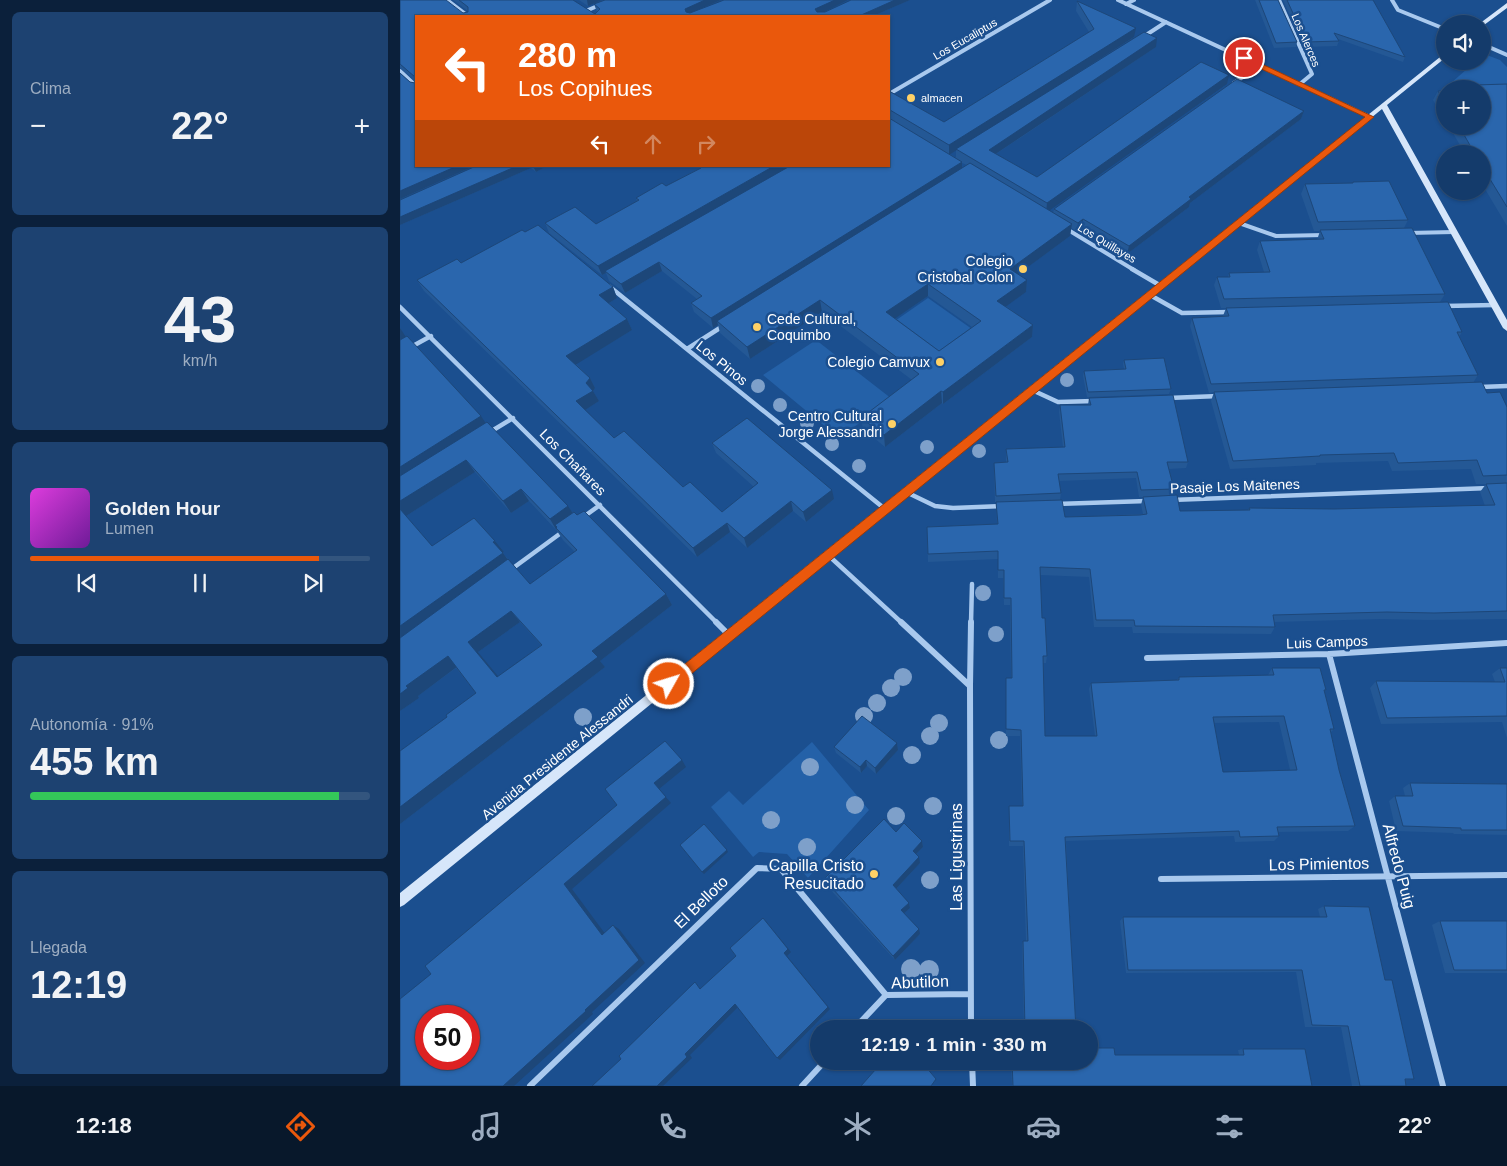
<!DOCTYPE html>
<html lang="es">
<meta charset="utf-8">
<style>
:root{--surface:#143b6b;--page:#1d4271;--text:#f1f3f6;--muted:#9dadc1;--line:#33557e;--accent:#ea580c}
body{margin:0;font-family:Helvetica,sans-serif;background:var(--page);color:var(--text);height:100vh;display:flex;flex-direction:column;font-size:19px;white-space:nowrap}
*{box-sizing:border-box;margin:0}
p{font-size:16px;color:var(--muted)}
.icon{flex:none;width:28px;height:28px;fill:none;stroke:currentColor;stroke-width:2;stroke-linecap:round;stroke-linejoin:round}
.map{position:relative;flex:1;overflow:hidden}
.side{display:flex;flex-direction:column;gap:12px;padding:12px;background:#0b203b;width:400px}
.side>*{flex:none}
.guide{position:absolute;left:15px;top:15px;width:475px;height:152px;border-radius:0px;box-shadow:0 1px 4px #0004,0 0 0 1px var(--line);background:#ea580c;color:#fff;overflow:hidden}
.tools{position:absolute;left:1036px;top:15px;display:grid;gap:10px}
.tools a{display:grid;place-items:center;width:55px;height:55px;border-radius:50%;background:var(--surface);box-shadow:0 1px 4px #0004,0 0 0 1px var(--line);font-size:25px}
.speed{position:absolute;left:15px;top:1005px;display:flex;gap:10px;font-size:25px;font-weight:700;text-align:center}
.speed>*{display:grid;place-content:center;width:65px;height:65px;border-radius:50%;background:var(--surface);box-shadow:0 1px 4px #0004,0 0 0 1px var(--line);line-height:1}
.speed .limit{border:8px solid #d22;background:#fff;color:#111}
.pin{position:absolute;display:grid;place-items:center;width:42px;height:42px;color:#fff;margin:-21px;border:2px solid #fff;border-radius:50%;box-shadow:0 1px 5px #0007}
.me{position:absolute;width:55px;margin:-28px;rotate:51deg;stroke-linejoin:round;filter:drop-shadow(0 0 4px #0008)}
.turn{display:flex;align-items:center;gap:18px;height:105px;padding:0 20px;font-size:22px}
.turn .icon{width:65px;height:65px;stroke-width:2.5}
.turn b{display:block;font-size:35px;line-height:42px}
.lanes{display:flex;align-items:center;height:48px;padding:0 20px;background:#0003;justify-content:center;gap:25px;direction:ltr}
.lanes .off{opacity:.35}
.big{font-size:38px;font-weight:600;line-height:1.1}
.side .widget{flex:1;display:flex;flex-direction:column;justify-content:center;gap:8px;min-width:0;padding:0 18px;border-radius:8px;background:var(--page)}
.side .dial{align-items:center;gap:0}
.dial b{font-size:65px;line-height:1}
.song{display:flex;align-items:center;gap:15px}
.cover{width:60px;height:60px;border-radius:8px;background:linear-gradient(135deg,hsl(300 70% 55%),hsl(280 70% 35%))}
.played{height:5px;border-radius:2px;background:linear-gradient(90deg,var(--accent) 85%,var(--line) 85%)}
.keys{display:flex;justify-content:space-around;direction:ltr}
.heat{display:flex;justify-content:space-between;align-items:center;font-size:28px;direction:ltr}
.charge{height:8px;border-radius:4px;background:linear-gradient(90deg,#34c759 91%,var(--line) 0)}
.trip{position:absolute;left:410px;top:1020px;width:288px;height:50px;border-radius:25px;background:var(--surface);box-shadow:0 1px 4px #0004,0 0 0 1px var(--line);font-weight:600;line-height:50px;text-align:center}
.tabs{display:flex;height:80px;justify-content:space-around;align-items:center;background:#08182b;color:var(--muted)}
.tabs .icon{width:35px;height:35px}
.tabs .active{color:var(--accent)}
.tabs b{font-size:22px;color:var(--text)}
main{display:flex;flex:1;min-height:0}
.map>svg:first-child{display:block}
</style>
<main>
<section class="side">
<div class="widget"><p>Clima</p>
<div class="heat"><a>−</a><b class="big">22°</b><a>+</a></div>
</div>
<div class="widget dial"><b>43</b><p>km/h</p></div>
<div class="widget">
<div class="song"><i class="cover"></i><div><b>Golden Hour</b><p>Lumen</p></div></div>
<div class="played"></div>
<div class="keys"><svg class="icon" aria-label="previous" viewBox="0 0 24 24"><path d="M18 5L8 12l10 7zM5 5v14"/></svg><svg class="icon" aria-label="pause" viewBox="0 0 24 24"><path d="M8 5v14M16 5v14"/></svg><svg class="icon" aria-label="next" viewBox="0 0 24 24"><path d="M6 5l10 7-10 7zM19 5v14"/></svg></div>
</div>
<div class="widget"><p>Autonomía · 91%</p><b class="big">455 km</b><div class="charge"></div></div>
<div class="widget"><p>Llegada</p><b class="big">12:19</b></div>
</section>
<div class="map">
<svg width="1107" height="1086" viewBox="0 0 1107 1086">
<rect width="100%" height="100%" fill="#1b4f8f"/>
<path fill="#2461a8" d="M1084,54L1100,60L1107,67V88L1045,89L1042,91L1076,61H1082Z
M528,298L579,334L543,359L492,323Z
M416,340L492,399L439,438L363,375Z
M412,742L469,810L408,878L387,854L359,852L353,857L311,807L329,791L343,805Z"/>
<g fill="none" stroke-linecap="round" stroke-linejoin="round">
<path stroke="#a9c9ee" stroke-width="4" d="M47,0L68,16
M718,0L970,117
M879,0L912,74L900,84
M992,0L998,10L1045,29
M726,4L734,0
M188,10L212,0
M743,37L766,22
M1082,44L1107,55
M0,71L16,86
M834,83L860,65
M489,94L650,0
M839,223L876,236L924,235
M665,228L734,270
M1008,233L1054,232"/>
<path stroke="#a9c9ee" stroke-width="4.5" d="M732,269L761,286
M210,287L485,509
M750,295L782,313L830,312
M1044,306L1095,305
M0,307L317,623
M287,349L323,326
M0,353L31,336
M1080,387L1107,386
M632,390L658,402L694,401
M768,398L819,396
M90,432L113,418
M506,492L535,506L553,508L603,506
M771,500L1090,488
M656,504L747,501
M182,518L200,505
M428,555L502,623
M109,571L165,530
M571,623L572,584"/>
<path stroke="#a9c9ee" stroke-width="6" d="M316,622L329,635
M501,622L570,686L571,1029
M929,654L1043,1086
M747,658L929,654L1107,643
M570,686L571,622
M761,879L1107,875
M454,1029L486,995L570,994
M572,1061L573,1086
M130,1086L357,868L381,869L486,995
M402,1086L425,1061"/>
<path fill="#d6e6fa" fill-rule="evenodd" d="M1107,3V8L1084,25L1079,24Z
M1045,53V58L987,105L1107,320V331L1103,328L982,109L4,905L0,907V893Z"/>
</g>
<g fill="#7ea0ca">
<circle cx="667" cy="380" r="7"/>
<circle cx="358" cy="386" r="7"/>
<circle cx="380" cy="405" r="7"/>
<circle cx="407" cy="423" r="7"/>
<circle cx="432" cy="444" r="7"/>
<circle cx="527" cy="447" r="7"/>
<circle cx="579" cy="451" r="7"/>
<circle cx="459" cy="466" r="7"/>
<circle cx="583" cy="593" r="8"/>
<circle cx="596" cy="634" r="8"/>
<circle cx="503" cy="677" r="9"/>
<circle cx="491" cy="688" r="9"/>
<circle cx="477" cy="703" r="9"/>
<circle cx="464" cy="716" r="9"/>
<circle cx="183" cy="717" r="9"/>
<circle cx="539" cy="723" r="9"/>
<circle cx="530" cy="736" r="9"/>
<circle cx="599" cy="740" r="9"/>
<circle cx="512" cy="755" r="9"/>
<circle cx="410" cy="767" r="9"/>
<circle cx="455" cy="805" r="9"/>
<circle cx="533" cy="806" r="9"/>
<circle cx="496" cy="816" r="9"/>
<circle cx="371" cy="820" r="9"/>
<circle cx="407" cy="847" r="9"/>
<circle cx="530" cy="880" r="9"/>
<circle cx="511" cy="969" r="10"/>
<circle cx="529" cy="970" r="10"/>
</g>
<path fill="#245895" fill-rule="evenodd" d="M0,0L63,13L68,12V11L53,0H173L195,14L197,12L194,4L205,0H321L293,12H425L451,0H510L473,16H16V166H74L0,199V73L10,82L15,83V81L0,68Z
M179,0H202L188,6Z
M855,0H878L897,42L896,47L874,48Z
M883,0H973L1005,57L1003,62L938,39L939,41L937,46L904,47Z
M677,1L734,37L657,86L756,47L596,154L637,177L827,84L649,210L653,213L654,209L904,111L901,119L790,203L789,207L727,254L682,228L677,231L671,228L670,236L618,274L627,280L626,292L606,306L633,325L632,337L543,404L542,403L485,447L463,429L461,418L512,380L422,312L350,359L320,333L318,325L313,328L294,312L291,303L297,299L262,271L225,293L209,281L206,273L202,275L149,233L145,223L196,224L237,202L236,198L266,186L300,168L299,166H489V91L544,122L689,32L676,11ZM556,150V158L550,154ZM562,163L567,165L562,168ZM528,296L572,327L539,351L495,318Z
M1107,84V226L1082,184V154H1065L1049,126H1082V89H1073L1075,85Z
M1038,91H1045V120L1033,100Z
M76,166H147L136,172L131,168L0,225V200Z
M953,182L1008,220L1004,228L1045,294L1040,302L1062,332L1059,337L1078,375L1073,383L1107,407V619L1027,620L981,619L874,622L875,627L871,634L733,633L732,627H694L689,577L640,575L642,618L647,656L646,663H643L645,736H695L689,689L691,683L777,680L779,677L868,675L872,668L926,690L924,693L934,729L931,732L939,770L955,826L948,831L878,832L879,836L874,841L835,842L834,836L666,841L676,1029H624L622,944L623,941H626L623,846H609V806H622L620,736H606V678H611L610,605H604L603,578H598V559L528,562L527,527L597,524L596,502H595L594,470V463L606,462V449L663,447L659,412L660,405H688L689,398L788,462L786,468L769,469L774,489L772,496L780,511L848,510L849,508L934,509L1085,506L1080,492L1086,484H1076L1071,469L992,471L988,461L916,463V465L830,469L811,401L814,392L809,393L790,326L792,318L823,316L826,308H821L814,285L817,277H828L829,273L864,272L857,250L860,241L917,240L920,231H914L901,194L905,184L952,183ZM736,478L739,497H743L741,505L743,514L665,517L660,500L661,493L659,481ZM879,722L890,770L823,772L814,723Z
M125,232L213,287L217,298L209,303L227,319L232,330L176,364L190,378L195,388L193,391L199,401L185,410L214,438L283,487L322,512L354,487L316,453L312,443L434,499L406,522L393,511L347,548L330,532L297,557L24,291L17,280L61,263Z
M0,328L5,337L85,423L173,513L266,594L272,605L200,661L205,667L0,824V751L47,717L76,693L56,668L18,696L19,698L0,711ZM75,472L111,513L129,501L157,531L163,540L175,552L130,584L108,559L103,553L104,552L95,541L32,546L6,516ZM120,622L141,645L98,677L78,652Z
M724,360L771,389L769,394L687,397L683,376L684,371L724,369L723,364Z
M1100,668H1107V738L1102,722L981,724L970,688L976,681L1095,682L1092,674Z
M497,743L498,750L476,774L467,766L461,773L436,753L434,747Z
M1010,783L1107,784V835L1054,834L1053,833L996,831L989,801L995,796H1005L1003,788Z
M496,832L522,841L523,847L516,854L520,863L496,889L509,903L510,908L504,913L520,934L495,960L426,885L424,879Z
M924,906L985,980L1014,1079L1005,1080L1006,1086H952L941,1027H905L896,972L726,973L720,921L723,917H920L918,909Z
M1040,921H1107V973H1045L1032,925Z
M843,1049L912,1086H612L611,1061H689L715,1055H839L838,1050Z"/>
<path fill="#1d4779" d="M187,0H202L188,6Z
M305,0H321L286,15L285,9Z
M435,0H448L416,16L415,9Z
M495,0H510L473,16H459Z
M736,28L734,37L549,155V145Z
M757,38L756,47L588,159L589,150Z
M829,75L827,84L646,213L647,203Z
M904,111L901,119L790,203L789,207L727,254L729,246L789,197Z
M562,162V171L317,321L318,325L313,328L311,318Z
M57,166H74L0,199V191Z
M117,166H131V168L0,225V217Z
M133,166H147L136,172Z
M374,166H393L205,271L206,273L202,275L198,266Z
M683,219L682,228L677,231L678,223Z
M672,224L670,236L609,281L610,269Z
M259,262L262,271L225,293L221,284Z
M627,280L626,292L597,313V301Z
M528,284V296L487,324L486,312Z
M213,287L217,298L204,306L199,295Z
M420,300L422,312L350,359L347,347Z
M227,319L232,330L172,367L166,356Z
M633,325L632,337L543,404V392Z
M0,328L10,343L0,348Z
M190,378L195,388L193,391L199,401L182,412L176,401L186,383Z
M541,391L542,403L485,447L484,435Z
M81,416L89,428L0,485V467Z
M66,460L75,472L6,516L0,509V501Z
M121,489L129,501L111,513L103,501Z
M432,490L434,499L406,522L403,512Z
M391,501L393,511L347,548L344,538Z
M168,506L176,518L155,525L159,530L156,528L157,531L150,519Z
M327,523L330,532L297,557L293,548Z
M95,541L104,552L102,553L93,542Z
M103,553L111,564L0,644V626Z
M266,594L272,605L200,661L205,667L0,824V807L192,651Z
M111,611L120,622L78,652L107,687L97,677L68,642Z
M48,656L58,666L18,696L19,698L0,711V694L6,686Z
M497,743L498,750L476,774L475,768Z
M282,760L286,767L259,789L271,803L172,889L209,939L202,935L164,884L254,783Z
M466,760L467,766L461,773L460,767Z
M522,841L523,847L513,857V851Z
M327,850L328,852L304,874L302,872Z
M519,857L520,863L494,891L493,885Z
M509,903L510,908L502,915L501,910Z
M363,918L391,952L387,956L430,1009L380,1060L377,1058L384,953Z
M213,925L219,929L245,963L192,1012L193,1014L114,1086H103L185,1010Z
M519,929L520,934L495,960L493,956Z
M335,1004L339,1006L290,1055L292,1058L263,1086H257L285,1054Z"/>
<path fill="#2a66ad" stroke="#1d4779" fill-rule="evenodd" d="M0,0H46L63,13L68,12V7L59,0H173L195,14L200,9L194,4L205,0H305L285,9L286,12L290,13L324,0H435L415,9L417,12H425L451,0H495L459,16H16V166H57L0,191V73L10,82L15,83V77L0,64Z
M859,0H878L897,42L876,43Z
M887,0H973L1005,57L934,33L939,41L906,42Z
M677,1L736,28L549,145L490,110H489V91L544,122L694,29Z
M744,32L757,38L589,150L637,177L801,62L829,75L647,203L556,149Z
M837,79L904,111L789,197L791,199L729,246L683,219L678,223L654,209Z
M1107,84V207L1082,166V154H1075L1059,126H1082V89H1078L1075,85Z
M1038,91H1045V103Z
M489,118L562,162L311,318L291,303L302,296L259,262L221,284L205,271L390,166H489Z
M570,163L672,224L610,269L627,280L597,301L633,325L543,392L541,391L484,435L461,418L519,374L420,300L347,347L317,321ZM528,284L581,321L539,351L486,312Z
M76,166H117L0,217V200Z
M300,166H374L198,266L145,223L175,207L196,224L239,200L236,198L262,183L266,186L301,168Z
M989,181L1008,220L918,222L905,184L953,183V182Z
M138,225L213,287L199,295L227,319L166,356L190,378L186,383L193,391L176,401L214,438L224,431L283,487L290,482L322,512L358,483L312,443L347,418L432,490L403,512L391,501L344,538L327,523L293,548L17,280L57,259L61,263L122,230L125,232Z
M1012,228L1045,294L824,299L817,277H830L829,273L870,272L860,241L924,239L920,230Z
M1048,302L1062,332H1057L1078,375L811,384L792,318L829,316L826,308Z
M7,336L81,416L0,467V340Z
M764,358L771,389L688,392L684,371L726,369L724,360Z
M1082,382L1087,393L1100,392L1107,407V475L1083,476L1077,460L998,463L994,453L920,455V456L833,461L814,392Z
M773,395L788,462H767L774,489L741,490L737,472L658,474L661,493L596,496L594,463L608,462L606,449L665,447L660,405H691L689,398Z
M87,422L168,506L150,519L121,489L103,501L66,460L0,501V476Z
M1107,483V611L1034,613L987,612L873,615L875,627L735,626L734,620H696L690,569L640,567L642,618H645L647,656H643L645,736H697L691,683L779,680V677L874,675L872,668H920L926,690H924L934,729H930L939,770L955,826L877,827L879,836L840,837L839,831L665,837L676,1029H625L623,941H628L624,841H610L609,806H623L621,730L606,729V678H612L611,598H604V570H598V551L528,554L527,527L598,524L596,502L662,500L665,517L740,515L747,514L743,497L777,495L780,511L850,510L849,508L934,509L1095,505L1086,484ZM884,716L897,770L823,772L813,717Z
M0,509L32,546L74,518L95,541L93,542L103,553L0,626Z
M184,511L266,594L192,651L198,657L0,807V751L47,717L46,715L76,693L48,656L6,686L8,688L0,694V638L108,559L130,584L177,550L156,528L157,527L155,525L174,512L177,515ZM111,611L142,645L97,677L68,642Z
M1100,668H1107V716L987,718L976,681L1105,682Z
M462,716L497,743L475,768L466,760L460,767L434,747Z
M265,741L282,760L254,783L266,797L164,884L202,935L213,925L239,960L185,1010L186,1011L103,1086H0V999L31,974L25,966L217,805L205,789ZM26,1016H69V1059H26Z
M1010,783L1107,784V830H1061V828L1003,826L995,796H1013Z
M484,819L496,832L504,823L522,841L513,851L519,857L493,885L509,903L501,910L519,929L493,956L424,879Z
M304,824L327,850L302,872L280,845Z
M924,906L969,907L985,980H992L1014,1079H1005L1006,1086H960L948,1026L912,1025L902,970H728L723,917H927Z
M363,918L388,949L384,953L428,1007L377,1058L335,1004L285,1054L287,1057L257,1086H192L221,1059L219,1056L295,982L300,989L336,956L330,948Z
M1040,921H1107V970H1054Z
M689,1048H714L715,1055H844L843,1049H905L912,1086H613L612,1061H689Z
M483,1061H521L536,1079L531,1086H461Z"/>
<path fill="#ea580c" stroke="#983908" d="M842,57H847L974,117L274,688L269,690L265,688L263,684L265,680L965,117L842,60Z"/>
<g fill="#ffd166" stroke="#1b4f8f" stroke-width="2">
<circle cx="511" cy="98" r="5"/>
<circle cx="623" cy="269" r="5"/>
<circle cx="357" cy="327" r="5"/>
<circle cx="540" cy="362" r="5"/>
<circle cx="492" cy="424" r="5"/>
<circle cx="474" cy="874" r="5"/>
</g>
<g text-anchor="middle" dominant-baseline="central" stroke-width="5" stroke-linejoin="round" paint-order="stroke">
<g font-size="11" fill="#fff" stroke="#1b4f8f">
<text transform="translate(565 39) rotate(-30)">Los Eucaliptus</text>
<text transform="translate(906 40) rotate(67)">Los Alerces</text>
<text transform="translate(707 243) rotate(31)">Los Quillayes</text>
</g>
<g font-size="11" fill="#fff" stroke="#1b4f8f" text-anchor="start">
<text x="521" y="98">almacen</text>
</g>
<g font-size="14" fill="#fff" stroke="#1b4f8f" text-anchor="end">
<text x="613" y="261">Colegio<tspan x="613" dy="16">Cristobal Colon</tspan></text>
<text x="367" y="319" text-anchor="start">Cede Cultural,<tspan x="367" dy="16">Coquimbo</tspan></text>
<text x="530" y="362">Colegio Camvux</text>
<text x="482" y="416">Centro Cultural<tspan x="482" dy="16">Jorge Alessandri</tspan></text>
</g>
<g font-size="14" fill="#fff" stroke="#1b4f8f">
<text transform="translate(322 363) rotate(39)">Los Pinos</text>
<text transform="translate(173 462) rotate(45)">Los Chañares</text>
<text transform="translate(835 486) rotate(-2)">Pasaje Los Maitenes</text>
<text transform="translate(927 642) rotate(-2)">Luis Campos</text>
<text transform="translate(157 757) rotate(-39)">Avenida Presidente Alessandri</text>
</g>
<g font-size="16" fill="#fff" stroke="#1b4f8f">
<text transform="translate(556 857) rotate(-90)">Las Ligustrinas</text>
<text transform="translate(919 864) rotate(-1)">Los Pimientos</text>
<text transform="translate(999 866) rotate(75)">Alfredo Puig</text>
<text transform="translate(301 902) rotate(-44)">El Belloto</text>
<text transform="translate(520 982) rotate(-2)">Abutilon</text>
</g>
<g font-size="16" fill="#fff" stroke="#1b4f8f" text-anchor="end">
<text x="464" y="865">Capilla Cristo<tspan x="464" dy="18">Resucitado</tspan></text>
</g>
</g>
</svg>
<div class="tools">
<a><svg class="icon" aria-label="sound" viewBox="0 0 24 24"><path d="M4 9h4l5-4v14l-5-4H4zM17 9q2 3 0 6"/></svg></a>
<a>+</a>
<a>−</a>
</div>
<div class="speed"><div class="limit">50</div></div>
<div class="pin" style="left:844px;top:58px;background:#d93025"><svg class="icon" aria-label="arrive" viewBox="0 0 24 24"><path d="M6 21V4h12l-3 4 3 4H6"/></svg></div>
<svg class="me" style="left:269px;top:684px" viewBox="-20 -20 40 40"><circle r="17" fill="#ea580c" stroke="#fff" stroke-width="3"/><path d="M0-11L8 9 0 5-8 9z" fill="#fff"/></svg>
<div class="trip">12:19 · 1 min · 330 m</div>
<div class="guide">
<div class="turn"><svg class="icon" aria-label="left" viewBox="0 0 24 24"><path d="M17 20v-9H6M10 6l-5 5 5 5"/></svg><div><b>280 m</b>Los Copihues</div></div>
<div class="lanes"><svg class="icon" aria-label="left" viewBox="0 0 24 24"><path d="M17 20v-9H6M10 6l-5 5 5 5"/></svg><svg class="icon off" aria-label="ahead" viewBox="0 0 24 24"><path d="M12 20V5M6 11l6-6 6 6"/></svg><svg class="icon off" aria-label="right" viewBox="0 0 24 24"><path d="M7 20v-9h11M14 6l5 5-5 5"/></svg></div>
</div>
</div>
</main>
<nav class="tabs">
<b>12:18</b>
<svg class="icon active" aria-label="directions" viewBox="0 0 24 24"><path d="M12 3l9 9-9 9-9-9zM9 14v-3h6M13 9l2 2-2 2"/></svg>
<svg class="icon" aria-label="music" viewBox="0 0 24 24"><path d="M9 18V5l10-2v13"/><circle cx="6" cy="18" r="3"/><circle cx="16" cy="16" r="3"/></svg>
<svg class="icon" aria-label="phone" viewBox="0 0 24 24"><path d="M5 4h4l2 5-3 2q2 4 5 5l2-3 5 2v4C11 20 4 13 5 4z"/></svg>
<svg class="icon" aria-label="climate" viewBox="0 0 24 24"><path d="M12 3v18M4 7l16 10M4 17L20 7"/></svg>
<svg class="icon" aria-label="car" viewBox="0 0 24 24"><path d="M5 17H2v-5l4-1 3-4h7l3 4 3 1v5h-3M9 17h6M6 11h13"/><circle cx="7" cy="17" r="2"/><circle cx="17" cy="17" r="2"/></svg>
<svg class="icon" aria-label="filters" viewBox="0 0 24 24"><path d="M4 7h16M4 17h16"/><circle cx="9" cy="7" r="2"/><circle cx="15" cy="17" r="2"/></svg>
<b>22°</b>
</nav>
